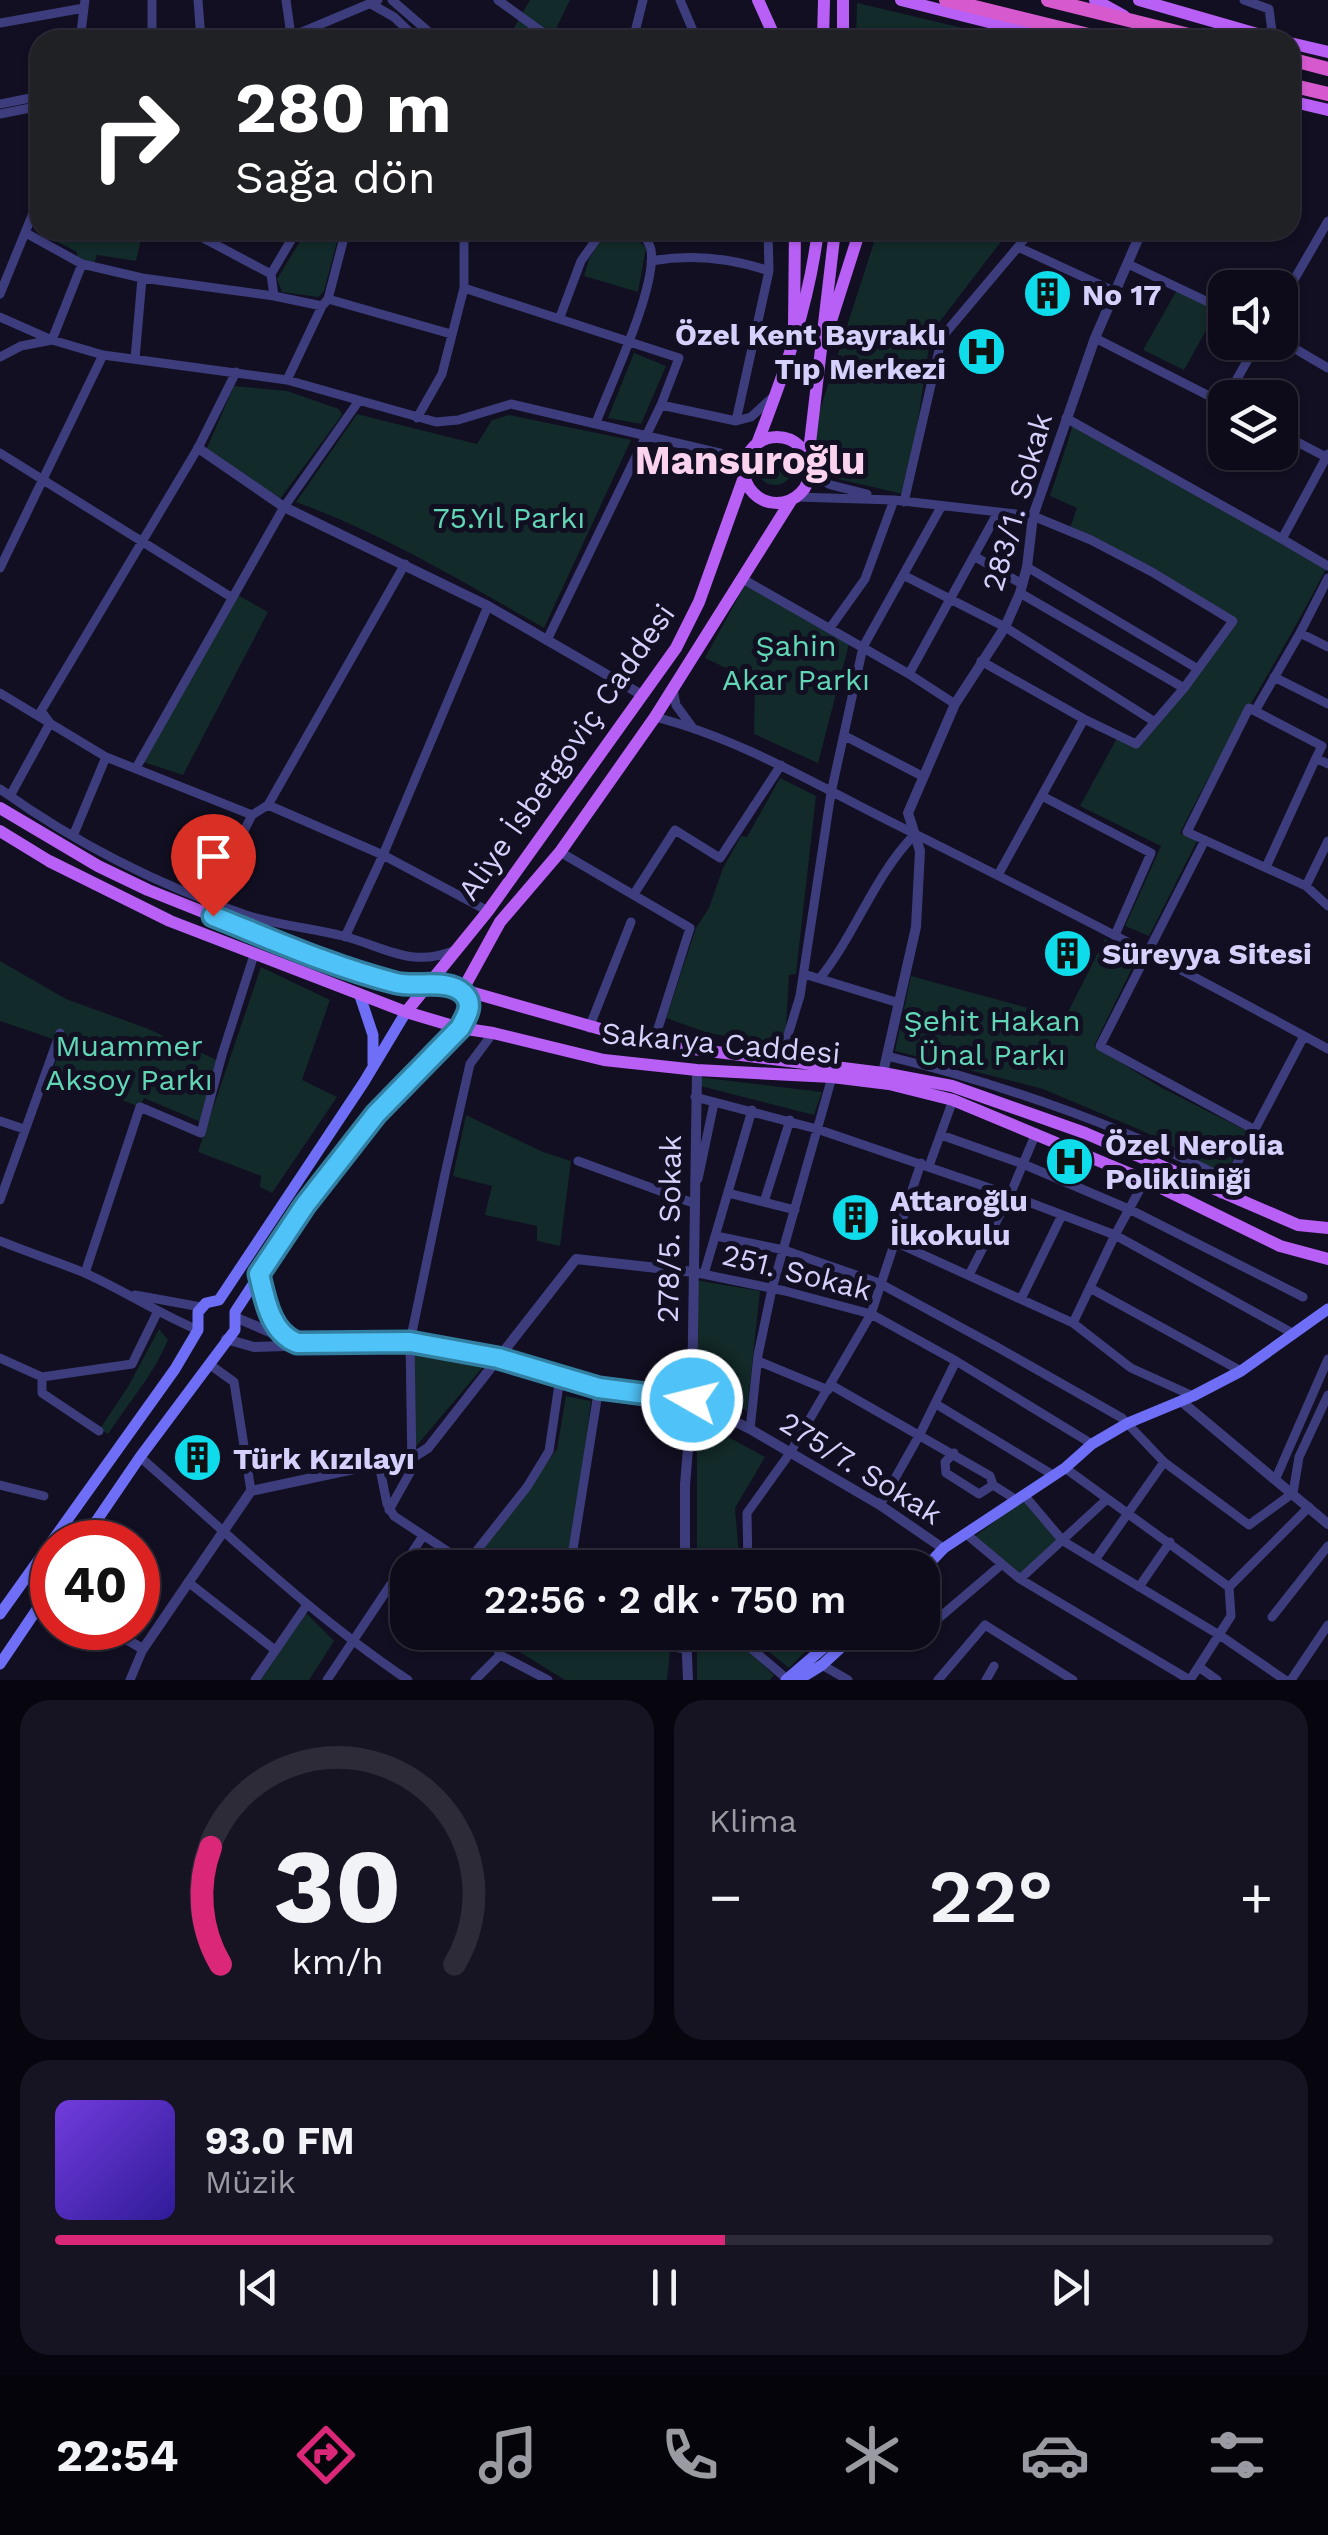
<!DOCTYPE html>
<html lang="tr">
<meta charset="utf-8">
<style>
:root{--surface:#0d0b19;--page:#161422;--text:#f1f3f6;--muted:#9a9ba2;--line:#2d2b38;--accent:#db2777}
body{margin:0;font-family:"Work Sans",sans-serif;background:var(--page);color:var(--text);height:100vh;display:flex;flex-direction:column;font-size:38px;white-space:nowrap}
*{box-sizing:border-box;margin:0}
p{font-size:32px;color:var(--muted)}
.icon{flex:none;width:55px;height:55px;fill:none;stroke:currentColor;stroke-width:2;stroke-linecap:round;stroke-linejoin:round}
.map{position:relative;height:1680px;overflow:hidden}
.drawer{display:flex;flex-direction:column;gap:20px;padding:20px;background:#07060e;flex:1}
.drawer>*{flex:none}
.hud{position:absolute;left:30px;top:30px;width:1270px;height:210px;border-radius:30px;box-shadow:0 2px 8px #0004,0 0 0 2px var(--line);background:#202124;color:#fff;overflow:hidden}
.controls{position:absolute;left:1208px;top:270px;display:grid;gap:20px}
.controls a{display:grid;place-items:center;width:90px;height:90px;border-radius:20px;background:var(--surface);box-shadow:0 2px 8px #0004,0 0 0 2px var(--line);font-size:50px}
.speed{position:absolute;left:30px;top:1520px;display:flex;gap:20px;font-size:50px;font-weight:700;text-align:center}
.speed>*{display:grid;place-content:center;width:130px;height:130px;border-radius:50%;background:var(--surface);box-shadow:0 2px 8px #0004,0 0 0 2px var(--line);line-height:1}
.speed .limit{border:15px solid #d22;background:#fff;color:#111}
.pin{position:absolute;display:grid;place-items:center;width:85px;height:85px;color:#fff;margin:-102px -42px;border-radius:50% 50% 50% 0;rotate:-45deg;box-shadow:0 0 10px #0007}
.pin .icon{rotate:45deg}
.me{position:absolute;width:110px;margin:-55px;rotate:278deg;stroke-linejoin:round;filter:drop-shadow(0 0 8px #0008)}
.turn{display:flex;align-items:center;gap:35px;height:210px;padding:0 40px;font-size:45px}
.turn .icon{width:130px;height:130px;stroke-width:2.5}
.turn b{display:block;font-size:70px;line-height:85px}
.big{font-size:75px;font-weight:600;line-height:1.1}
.drawer .card{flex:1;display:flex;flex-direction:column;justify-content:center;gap:15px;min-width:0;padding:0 35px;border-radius:30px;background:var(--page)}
.drawer .dial{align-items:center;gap:0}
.dial svg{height:260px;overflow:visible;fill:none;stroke:var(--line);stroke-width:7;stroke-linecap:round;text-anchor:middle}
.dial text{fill:var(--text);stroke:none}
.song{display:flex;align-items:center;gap:30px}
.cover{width:120px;height:120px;border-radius:15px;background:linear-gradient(135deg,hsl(260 70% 55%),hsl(250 70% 35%))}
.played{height:10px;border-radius:5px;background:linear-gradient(90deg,var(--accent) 55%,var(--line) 55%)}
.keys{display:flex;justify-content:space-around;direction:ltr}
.heat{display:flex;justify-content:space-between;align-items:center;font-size:55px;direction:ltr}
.drawer .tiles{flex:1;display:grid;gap:20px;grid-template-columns:1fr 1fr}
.card:last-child{grid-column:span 2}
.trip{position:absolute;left:390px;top:1550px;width:550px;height:100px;border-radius:30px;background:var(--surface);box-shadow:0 2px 8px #0004,0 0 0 2px var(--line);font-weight:600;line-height:100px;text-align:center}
.dock{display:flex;height:160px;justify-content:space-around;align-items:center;background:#05040a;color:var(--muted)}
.dock .icon{width:70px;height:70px}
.dock .selected{color:var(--accent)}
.dock b{font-size:45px;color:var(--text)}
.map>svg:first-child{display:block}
</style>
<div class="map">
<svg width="1328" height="1680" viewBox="0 0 1328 1680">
<rect width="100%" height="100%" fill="#110f21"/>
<path fill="#122a29" d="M530,0H570L555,31L566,40H507Z
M857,3L963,28L962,32L945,40H856Z
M58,230L81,237L82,230L142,235L136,261L97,255L93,267L77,263V252L54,240Z
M307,230H340L324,291L318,297L282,292L277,279Z
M607,230H627L646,248L638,292L584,276L589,259Z
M878,230H1010L931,333L907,495L825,476L816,457V422Z
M1177,290L1219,307L1184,370L1143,350Z
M634,353L666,366L641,424L608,418Z
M234,386L287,391L339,409L342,415L280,499L206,450Z
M357,414L477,444L492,420L509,415L631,440L544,628C463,582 384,534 296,502Z
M1074,422L1327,567C1281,658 1225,741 1180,833L1197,841L1149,936L1125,926L1161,846L1080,806L1117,738L1136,744L1238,621L1152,567L1070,528L1077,508L1050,496Z
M757 467a18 18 0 1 1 36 0a18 18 0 1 1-36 0Z
M747,581L850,640L818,763L754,734L755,682L705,658Z
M234,593L268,612L183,775L137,760Z
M780,778L816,796L796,974L789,975L785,1046L708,1033L666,1018L696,928L709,908L723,868L741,836L747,837Z
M1105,939L1138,956L1094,1046L1162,1088L1249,1132L1225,1175L1145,1132L1043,1089L895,1051L911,976L1065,1018Z
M0,961L66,999L146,1028L217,1060L203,1123L144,1098L140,1107L52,1073L62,1042L0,1021Z
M261,967L330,1000L302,1080L337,1097L272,1193L260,1187L261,1176L198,1152Z
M698,1077L822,1092L814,1115L696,1085Z
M466,1115L543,1152L571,1161L560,1246L537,1241V1226L485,1215L492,1186L453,1176Z
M695,1280L760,1291L747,1411L698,1387Z
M159,1329L168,1340C154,1374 129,1402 108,1434L100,1429L129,1385Z
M408,1347L489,1360L413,1450Z
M566,1396L591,1401L571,1567H491L476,1556L557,1449Z
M697,1420L765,1457L735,1508L740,1567H697Z
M1024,1499L1058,1541L1020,1576L974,1537Z
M306,1613L334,1641L309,1680H257Z
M497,1633H624L670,1651L667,1680H565L502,1641Z
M697,1633H746L747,1650L774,1675L770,1680H697Z
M758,1633H804L813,1644L789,1668L758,1643Z"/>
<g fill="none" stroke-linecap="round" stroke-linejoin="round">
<path stroke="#3d3d7d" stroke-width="9" d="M152,0V40
M198,0L201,40
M286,0L291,36
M392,0L438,40
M498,0L553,40
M680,0L697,40
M1244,0L1269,9L1273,39
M371,4L394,17L418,40
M0,23L84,8
M80,40L85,0
M283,40L378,0
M633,40L643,0
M0,104L40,96
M0,114L40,106
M188,230L271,274L274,296
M26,233L82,264L142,278L274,296L322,306L328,299L451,334
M1018,247L1031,230
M651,261C690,254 731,258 769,271
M1128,264L1225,310
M271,274L297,230
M464,288L679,358L661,405L547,640
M0,294L40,196
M328,299L346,230
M1280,304L1328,221
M0,317L52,340L103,355L287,380L436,422L458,420L511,404L745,459
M560,317L581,261L603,230
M1095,338L1223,403L1225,399
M1280,340L1328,368
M0,357L21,346L52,340L82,264
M135,359L142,278
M287,380L322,306
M1226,398L1258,342
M661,405L736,421L751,417L774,396
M417,418L442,374L464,288V230
M1066,418L1282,539
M736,421L769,271L768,230
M596,423C610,385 657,288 651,250C650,243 644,236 640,230
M1280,433L1328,458
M0,453L231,597
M1328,454L1282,539L1328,566
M810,475L831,485L867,494
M796,497L894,500L1033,516L1091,540L1152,572L1233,621L1184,688L1136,744L1084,719
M904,502L942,337L1018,247L1116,292
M974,556L1022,584
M1027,567L1198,669
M0,568L103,355
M903,575L1005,627L1155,722
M741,578L909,674L955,704
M1020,593L1184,688
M830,628L865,579L894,500
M1300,633L1328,578
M981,661L1084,719L998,875
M909,674L998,512
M1274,677L1328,704
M673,690L676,705L692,727
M0,693L106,757L252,815
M1255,711L1249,708L1187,832L1306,886L1328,906
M1255,711L1300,633L1328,647
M1255,711L1322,746L1316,758
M655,717C741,739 818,786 897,825C1042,897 1186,971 1328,1049
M845,736L922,776
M136,768L284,507L358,402
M0,789C75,843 158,885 246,915C277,925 311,928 343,936C385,947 411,968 453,951
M10,796L50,723L41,711L198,448L236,372
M1042,796L1151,853L1115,935
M268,805L383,855L488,911
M73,836L106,757
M1205,840L1100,1046L1255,1130
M560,852L690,928L653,1044
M1266,867L1316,758L1328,764
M1306,886L1328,841
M634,894L675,830L720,858L781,765
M209,900L252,815L268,805L405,564
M345,937L383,855L488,606
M804,974L899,1003
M820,978C856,933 874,876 915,834
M589,1028L631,922
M887,1056C1006,1085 1119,1125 1228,1180
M780,1061L800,996L831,793L863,647L941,507
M695,1097L817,1129L1010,1195L1115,1235L1294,1334
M0,1121L24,1129
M941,1135L1023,1164L1131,1210L1303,1297
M578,1161L693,1203L694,1199
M929,1166L953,1100
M698,1179L714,1103
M728,1193L795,1210
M1221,1194L1304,1036
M0,1200L60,1033
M764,1202L790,1120
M716,1236L784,1250L879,1283L997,1347L1122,1418L1164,1462L1249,1525L1293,1493L1299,1457L1328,1395
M0,1241C29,1253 59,1262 87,1274C125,1291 159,1314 198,1330
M895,1242L1073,1323L1131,1368L1193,1396
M693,1272L785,1291L871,1314L956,1361L1092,1444
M85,1273L140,1107L201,1133L222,1055L254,955
M704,1274L752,1110
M969,1275L1010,1195L1036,1133
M1090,1288L1241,1371
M135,1295L201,1307
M1021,1299L1062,1215
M1073,1323L1115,1235L1145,1180
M0,1358L42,1377L132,1364L157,1313
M758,1361L828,1390
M209,1364L234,1382L251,1491
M42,1377V1393L99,1431
M831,1385L990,1476L993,1485L1015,1499
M936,1404L1053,1475
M750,1429L758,1355L772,1289L832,1077
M954,1453L945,1462L946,1473L979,1494L993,1485
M140,1457C228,1534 311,1615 408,1680
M379,1464L387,1504L394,1516L473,1568
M1276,1478L1328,1359
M0,1485L44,1496
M1024,1495L1063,1541L1221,1636L1285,1680
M880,1505L920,1434L956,1361
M389,1510L412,1469L410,1342L445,1174L470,1064L493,1033
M965,1533L1020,1579L1190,1680L1231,1616L1229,1587L1065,1468
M1095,1560L1164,1462
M467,1563L527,1487L549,1451L560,1378
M570,1568L599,1387
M748,1568L747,1513L790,1453L871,1314L921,1163
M1020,1579L1107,1499
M188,1582L275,1650
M1139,1587L1170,1542
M1229,1587L1309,1507
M922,1612L933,1623L1001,1565
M1272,1617L1328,1546
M490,1632L500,1655L548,1680
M627,1632L659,1645L686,1649
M751,1632L752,1649L787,1679
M822,1665L848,1680
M1199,1667L1217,1680
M130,1680L143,1649
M255,1680L306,1606
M327,1680L423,1536
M475,1680L500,1655
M938,1680L985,1625L1073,1680
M986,1680L994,1666
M1291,1680L1328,1625"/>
<path stroke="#3d3d7d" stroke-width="10" d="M198,448L284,507L488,606L642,695
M883,1073L916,927L920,851L908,813L955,704L1005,627L1020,593L1027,567L1033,516L1095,338L1142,230
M237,1318L291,1341
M226,1339L254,1347L410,1342L498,1358L599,1387L692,1400L750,1429L880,1505L944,1549
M1181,1401L1328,1524
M685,1568V1485L692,1400L697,1070
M107,1628L143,1649L251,1491L415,1456L428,1448L576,1259L693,1272
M686,1632L688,1680"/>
<path stroke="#6e6ff6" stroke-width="11" d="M360,996L373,1035V1064
M259,1274L265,1305L289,1340
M82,1542L140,1457L235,1330V1312L305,1205L355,1140L460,1028
M922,1571L944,1548L1065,1468L1092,1444L1128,1423L1193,1396L1241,1371L1328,1309
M0,1614L175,1369L198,1330V1312L206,1303L219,1300L364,1082L406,1012
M0,1664L52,1587
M786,1680L842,1632
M798,1680L822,1665L858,1632"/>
<path stroke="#b85ff5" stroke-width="12" d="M758,0L776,40
M901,0L1060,40
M1095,0L1124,16
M1139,0L1278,40
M823,40L824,0
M843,40V0
M986,40L1033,37
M1290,43L1328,52
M1290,101L1328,110
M831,321L860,230
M794,325L795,230
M744 470a33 33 0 1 1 66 0a33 33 0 1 1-66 0Z
M757,444C784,374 809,305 818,230
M808,460L835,230
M0,808L98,866L148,890L344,968L401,984L446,985L653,1044L883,1073L952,1086L1085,1133L1298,1225L1328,1228
M0,831L49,861L170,921L406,1012L460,1028L493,1033L604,1060L697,1070L832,1077L889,1084L953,1100L1145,1180L1280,1246L1328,1259
M462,991L500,922L560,852L655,717L792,499
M406,1012L488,911L676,648L699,602L744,477
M460,1028C468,1013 472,1006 462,991"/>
<path stroke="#d65ace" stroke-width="14" d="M946,0L1109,40
M1048,0L1209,40
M1290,59L1328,69
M1290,85L1328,94"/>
</g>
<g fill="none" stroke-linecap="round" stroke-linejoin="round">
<defs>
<path id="route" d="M213,916C273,940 333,967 396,983C416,988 448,978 463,993C475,1004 466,1017 460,1028L376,1114L305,1205L259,1274C265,1299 270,1332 297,1343L410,1342L498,1358L599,1388L692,1400"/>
</defs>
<use href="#route" stroke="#337fa1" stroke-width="25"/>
<use href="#route" stroke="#4fc3f7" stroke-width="18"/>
</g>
<defs>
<symbol id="building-disc" viewBox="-11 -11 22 22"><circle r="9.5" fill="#0fdcea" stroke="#110f21"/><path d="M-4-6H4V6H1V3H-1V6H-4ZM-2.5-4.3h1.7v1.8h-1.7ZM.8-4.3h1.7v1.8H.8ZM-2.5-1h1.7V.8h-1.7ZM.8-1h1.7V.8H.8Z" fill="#111"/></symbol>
<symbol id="hospital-disc" viewBox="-11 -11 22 22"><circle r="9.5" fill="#0fdcea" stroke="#110f21"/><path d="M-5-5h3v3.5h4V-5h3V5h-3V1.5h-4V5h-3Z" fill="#111"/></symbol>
</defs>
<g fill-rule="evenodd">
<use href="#building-disc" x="1020" y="266" width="55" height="55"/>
<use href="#hospital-disc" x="954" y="324" width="55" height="55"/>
<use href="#building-disc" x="1040" y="926" width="55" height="55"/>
<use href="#hospital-disc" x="1042" y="1134" width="55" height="55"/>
<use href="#building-disc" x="828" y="1190" width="55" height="55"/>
<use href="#building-disc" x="170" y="1430" width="55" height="55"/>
</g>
<g text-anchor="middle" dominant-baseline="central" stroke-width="10" stroke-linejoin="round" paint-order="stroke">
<g font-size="30" font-weight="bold" fill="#d5d1fc" stroke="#110f21" text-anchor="start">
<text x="1082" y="294">No 17</text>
<text x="946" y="334" text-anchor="end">Özel Kent Bayraklı<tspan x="946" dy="34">Tıp Merkezi</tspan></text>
<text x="1102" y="953">Süreyya Sitesi</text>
<text x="1105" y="1144">Özel Nerolia<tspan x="1105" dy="34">Polikliniği</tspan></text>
<text x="890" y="1200">Attaroğlu<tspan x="890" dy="34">İlkokulu</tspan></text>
<text x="233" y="1458">Türk Kızılayı</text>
</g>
<g font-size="30" fill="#d5d1fc" stroke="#110f21">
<text transform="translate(1017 502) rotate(-74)">283/1. Sokak</text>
<text transform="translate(566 752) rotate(-55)">Aliye İsbetgoviç Caddesi</text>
<text transform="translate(721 1043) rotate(5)">Sakarya Caddesi</text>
<text transform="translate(669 1229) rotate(-89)">278/5. Sokak</text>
<text transform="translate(797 1272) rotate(14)">251. Sokak</text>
<text transform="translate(861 1468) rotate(32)">275/7. Sokak</text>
</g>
<g font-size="30" fill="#62d7b6" stroke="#110f21">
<text x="509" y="517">75.Yıl Parkı</text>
<text x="796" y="645">Şahin<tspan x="796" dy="34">Akar Parkı</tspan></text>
<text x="992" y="1020">Şehit Hakan<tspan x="992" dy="34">Ünal Parkı</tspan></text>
<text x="129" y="1045">Muammer<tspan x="129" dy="34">Aksoy Parkı</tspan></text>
</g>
<g font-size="40" font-weight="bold" fill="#fcd3ef" stroke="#110f21">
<text x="750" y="460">Mansuroğlu</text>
</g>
</g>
</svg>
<div class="controls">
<a><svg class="icon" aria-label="sound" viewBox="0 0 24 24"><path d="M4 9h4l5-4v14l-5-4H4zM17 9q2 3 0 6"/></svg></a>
<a><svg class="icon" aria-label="layers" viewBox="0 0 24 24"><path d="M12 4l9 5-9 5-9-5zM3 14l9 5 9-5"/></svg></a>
</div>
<div class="speed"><div class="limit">40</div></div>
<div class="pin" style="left:213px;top:916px;background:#d93025"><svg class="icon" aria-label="arrive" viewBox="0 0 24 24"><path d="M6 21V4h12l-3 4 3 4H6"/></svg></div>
<svg class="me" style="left:692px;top:1400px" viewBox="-20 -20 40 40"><circle r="17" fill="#4fc3f7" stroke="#fff" stroke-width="3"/><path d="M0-11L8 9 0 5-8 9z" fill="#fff"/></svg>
<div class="trip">22:56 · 2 dk · 750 m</div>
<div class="hud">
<div class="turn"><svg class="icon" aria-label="right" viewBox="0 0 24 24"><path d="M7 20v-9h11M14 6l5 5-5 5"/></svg><div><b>280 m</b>Sağa dön</div></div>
</div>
</div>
<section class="drawer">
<div class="tiles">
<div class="card dial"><svg viewBox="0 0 100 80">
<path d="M14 69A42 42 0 1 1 86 69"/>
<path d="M14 69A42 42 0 0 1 11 33" stroke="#db2777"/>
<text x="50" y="56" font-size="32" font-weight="700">30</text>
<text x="50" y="72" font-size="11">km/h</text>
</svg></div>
<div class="card"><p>Klima</p>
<div class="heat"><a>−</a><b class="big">22°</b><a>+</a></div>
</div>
<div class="card">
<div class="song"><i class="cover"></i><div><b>93.0 FM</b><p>Müzik</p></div></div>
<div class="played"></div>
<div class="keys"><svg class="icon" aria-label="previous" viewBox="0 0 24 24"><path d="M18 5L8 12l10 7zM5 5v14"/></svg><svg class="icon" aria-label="pause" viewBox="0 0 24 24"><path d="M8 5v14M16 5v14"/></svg><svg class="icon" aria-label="next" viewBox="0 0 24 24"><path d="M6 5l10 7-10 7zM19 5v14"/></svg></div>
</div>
</div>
</section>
<nav class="dock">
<b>22:54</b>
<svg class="icon selected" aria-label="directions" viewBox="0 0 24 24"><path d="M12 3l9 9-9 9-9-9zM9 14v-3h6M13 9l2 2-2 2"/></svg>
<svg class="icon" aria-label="music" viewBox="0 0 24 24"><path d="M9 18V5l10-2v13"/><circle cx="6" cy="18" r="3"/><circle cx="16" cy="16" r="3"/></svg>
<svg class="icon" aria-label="phone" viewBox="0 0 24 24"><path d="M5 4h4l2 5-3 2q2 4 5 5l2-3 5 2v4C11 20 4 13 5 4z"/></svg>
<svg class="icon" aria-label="climate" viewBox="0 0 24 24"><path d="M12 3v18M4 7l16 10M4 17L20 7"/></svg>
<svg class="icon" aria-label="car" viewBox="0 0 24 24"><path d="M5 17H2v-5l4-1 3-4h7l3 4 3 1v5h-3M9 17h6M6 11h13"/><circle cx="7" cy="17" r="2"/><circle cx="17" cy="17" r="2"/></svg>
<svg class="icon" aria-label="filters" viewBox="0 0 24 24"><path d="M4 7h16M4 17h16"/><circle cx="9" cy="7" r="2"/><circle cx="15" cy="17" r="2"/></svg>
</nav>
